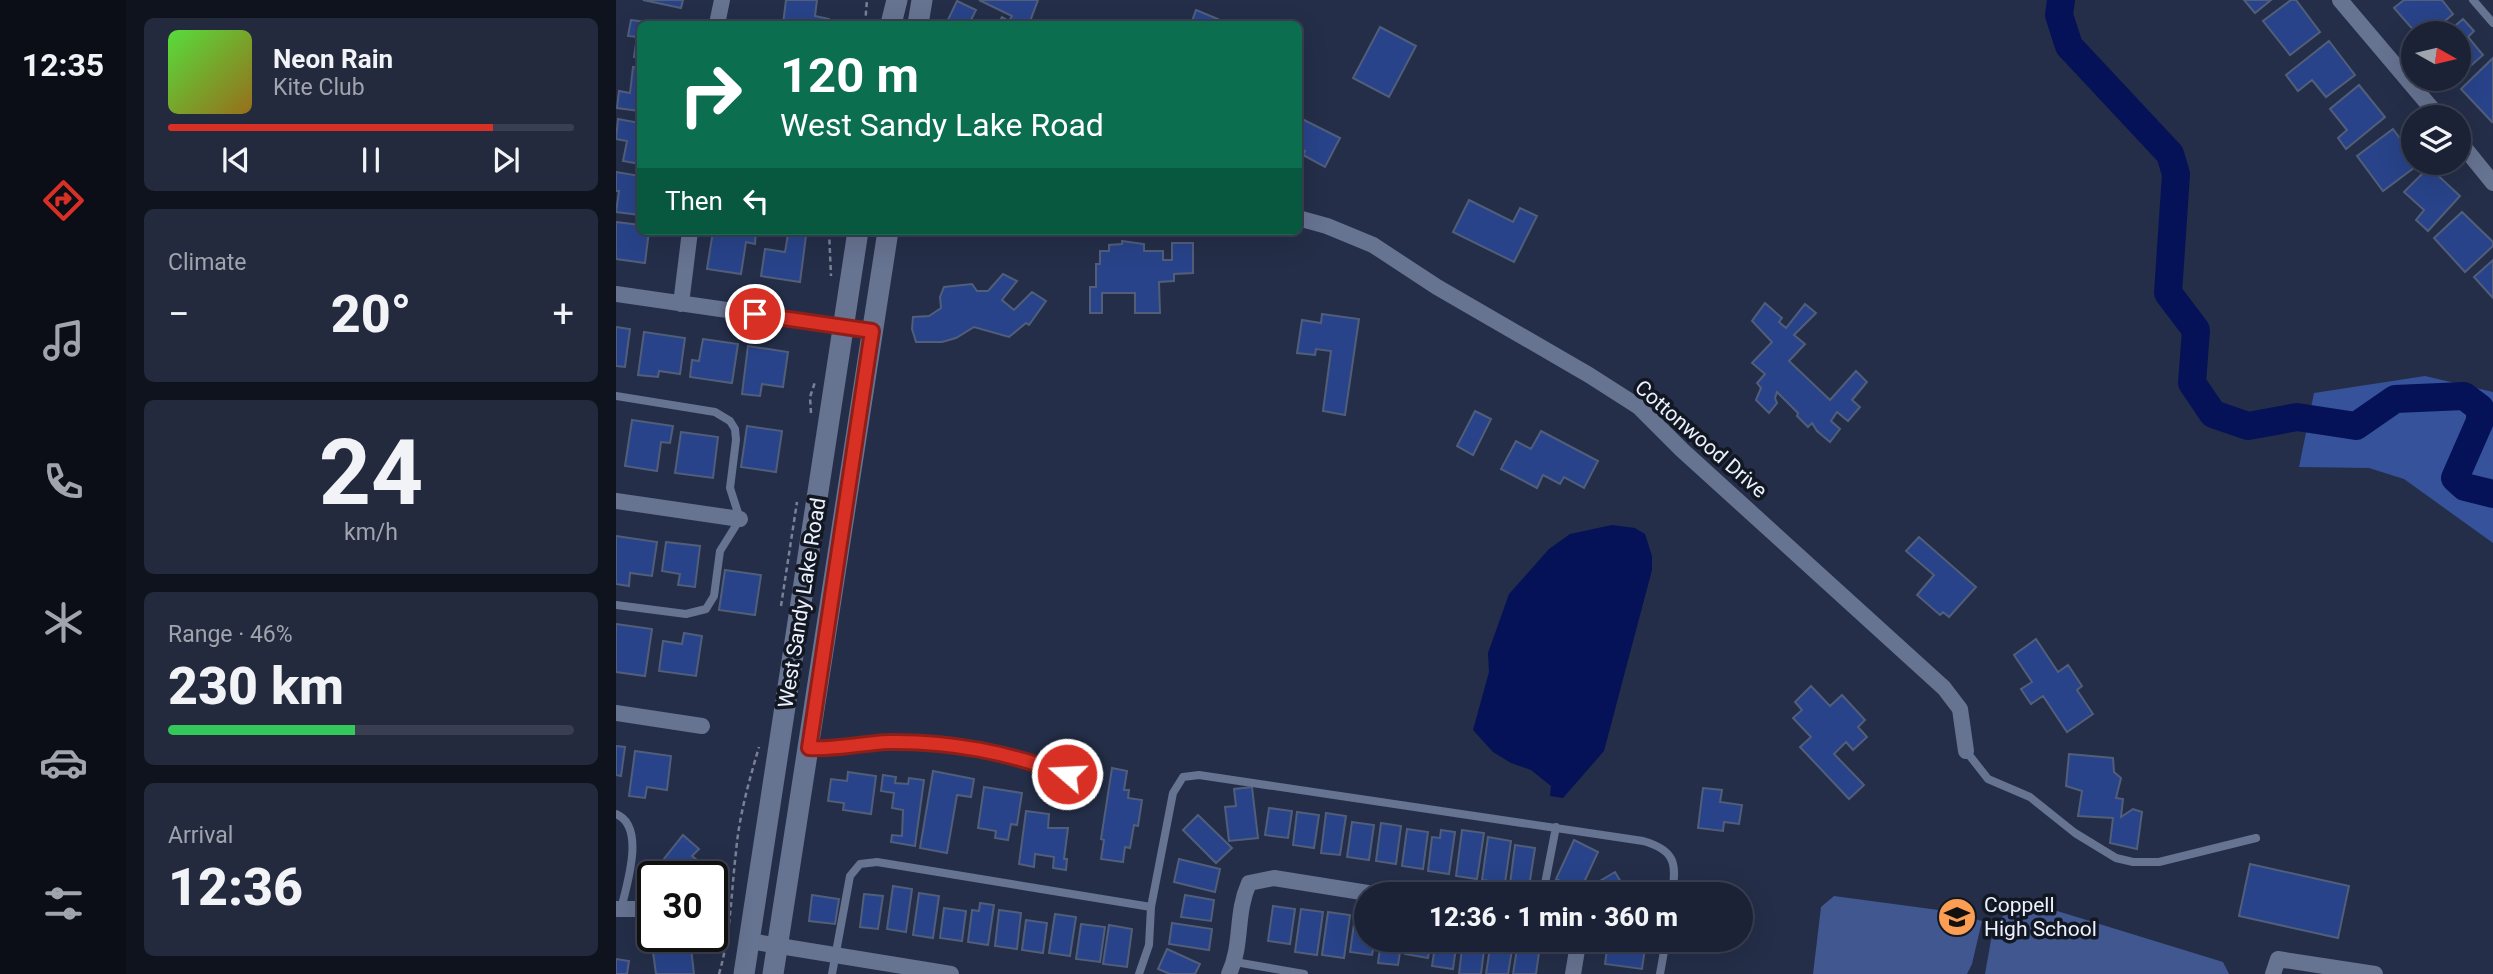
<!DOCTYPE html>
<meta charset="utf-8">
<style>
:root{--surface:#1b2236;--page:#242a3e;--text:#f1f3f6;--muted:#a0a4ad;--line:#393f51;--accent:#d93025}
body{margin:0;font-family:Roboto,sans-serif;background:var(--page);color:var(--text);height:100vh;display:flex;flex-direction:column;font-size:26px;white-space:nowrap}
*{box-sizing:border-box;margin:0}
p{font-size:23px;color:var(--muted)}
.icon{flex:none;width:38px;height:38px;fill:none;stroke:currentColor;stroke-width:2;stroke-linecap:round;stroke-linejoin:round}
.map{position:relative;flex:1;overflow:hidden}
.drawer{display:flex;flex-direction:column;gap:18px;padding:18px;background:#0f131e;width:490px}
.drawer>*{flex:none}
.top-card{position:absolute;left:21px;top:21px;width:665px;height:214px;border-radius:10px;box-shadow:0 7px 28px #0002,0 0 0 2px var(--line);background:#0b6e4f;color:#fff;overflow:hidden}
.needle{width:46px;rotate:98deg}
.tools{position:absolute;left:1785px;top:21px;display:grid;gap:14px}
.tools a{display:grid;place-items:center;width:70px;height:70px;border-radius:50%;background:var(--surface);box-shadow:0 7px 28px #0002,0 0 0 2px var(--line);font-size:35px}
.speed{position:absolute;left:21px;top:861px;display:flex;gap:14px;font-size:35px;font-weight:700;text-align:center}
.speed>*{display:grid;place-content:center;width:91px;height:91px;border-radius:50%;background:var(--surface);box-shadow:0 7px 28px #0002,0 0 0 2px var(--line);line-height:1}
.speed .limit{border:4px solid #111;border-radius:10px;background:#fff;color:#111}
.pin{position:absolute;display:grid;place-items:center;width:60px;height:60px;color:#fff;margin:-30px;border:4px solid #fff;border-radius:50%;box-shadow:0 2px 7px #0007}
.me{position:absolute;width:77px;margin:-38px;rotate:289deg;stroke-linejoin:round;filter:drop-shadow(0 0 5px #0008)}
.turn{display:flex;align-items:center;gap:24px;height:147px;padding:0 28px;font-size:32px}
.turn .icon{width:91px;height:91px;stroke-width:2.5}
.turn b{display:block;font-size:49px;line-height:60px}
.then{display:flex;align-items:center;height:66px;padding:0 28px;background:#0003;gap:14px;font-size:26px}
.big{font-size:52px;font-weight:800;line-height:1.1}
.drawer .widget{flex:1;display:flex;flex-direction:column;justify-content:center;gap:10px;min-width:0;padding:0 24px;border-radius:10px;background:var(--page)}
.drawer .dial{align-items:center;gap:0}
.dial b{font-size:91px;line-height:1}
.song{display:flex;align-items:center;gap:21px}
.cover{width:84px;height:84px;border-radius:10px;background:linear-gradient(135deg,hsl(110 70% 55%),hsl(40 70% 35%))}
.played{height:7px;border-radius:4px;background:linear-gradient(90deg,var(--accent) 80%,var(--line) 80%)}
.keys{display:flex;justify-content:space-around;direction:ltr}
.heat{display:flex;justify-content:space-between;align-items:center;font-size:38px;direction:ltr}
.charge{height:10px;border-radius:5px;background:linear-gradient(90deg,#34c759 46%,var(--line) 0)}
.trip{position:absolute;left:738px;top:882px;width:399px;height:70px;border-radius:35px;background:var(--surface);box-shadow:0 7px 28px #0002,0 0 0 2px var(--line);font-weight:800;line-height:70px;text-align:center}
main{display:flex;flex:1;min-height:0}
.tabs{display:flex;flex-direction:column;width:126px;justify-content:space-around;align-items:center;background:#0b0e16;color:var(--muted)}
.tabs .icon{width:49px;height:49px}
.tabs .on{color:var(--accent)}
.tabs b{font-size:32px;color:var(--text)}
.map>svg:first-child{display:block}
</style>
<main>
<nav class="tabs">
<b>12:35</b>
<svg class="icon on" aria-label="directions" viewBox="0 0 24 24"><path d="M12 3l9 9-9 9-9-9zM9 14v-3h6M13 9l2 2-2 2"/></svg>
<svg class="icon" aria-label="music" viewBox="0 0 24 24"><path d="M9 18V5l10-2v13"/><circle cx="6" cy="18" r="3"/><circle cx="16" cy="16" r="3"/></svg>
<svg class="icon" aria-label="phone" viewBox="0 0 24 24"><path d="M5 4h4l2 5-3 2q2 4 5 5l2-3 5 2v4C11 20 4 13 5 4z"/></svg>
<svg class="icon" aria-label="climate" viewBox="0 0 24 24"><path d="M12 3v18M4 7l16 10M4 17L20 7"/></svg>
<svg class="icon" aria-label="car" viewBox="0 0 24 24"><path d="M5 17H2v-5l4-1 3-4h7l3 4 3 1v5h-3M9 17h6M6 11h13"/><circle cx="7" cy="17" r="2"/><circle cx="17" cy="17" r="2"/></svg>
<svg class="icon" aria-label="filters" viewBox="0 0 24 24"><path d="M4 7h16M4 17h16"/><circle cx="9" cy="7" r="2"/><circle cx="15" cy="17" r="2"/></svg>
</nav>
<section class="drawer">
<div class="widget">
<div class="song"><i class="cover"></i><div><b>Neon Rain</b><p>Kite Club</p></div></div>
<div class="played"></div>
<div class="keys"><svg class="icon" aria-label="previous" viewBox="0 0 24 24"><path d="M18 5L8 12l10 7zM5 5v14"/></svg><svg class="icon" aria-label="pause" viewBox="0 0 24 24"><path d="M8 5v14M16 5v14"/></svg><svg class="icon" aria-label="next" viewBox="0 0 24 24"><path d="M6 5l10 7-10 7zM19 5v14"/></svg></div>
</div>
<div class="widget"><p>Climate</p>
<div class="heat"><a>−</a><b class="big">20°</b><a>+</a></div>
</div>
<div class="widget dial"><b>24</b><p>km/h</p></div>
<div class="widget"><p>Range · 46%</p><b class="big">230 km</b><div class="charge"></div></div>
<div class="widget"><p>Arrival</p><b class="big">12:36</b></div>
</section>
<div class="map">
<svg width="1877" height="974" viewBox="0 0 1877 974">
<rect width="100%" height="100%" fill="#242e48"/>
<path fill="#40578f" d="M1218,896L1330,911L1366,921L1356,964L1351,974H1197L1205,907Z
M1396,897L1607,962L1613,974H1369L1375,940Z"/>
<path fill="#36529a" d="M1809,376L1877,392V543L1788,479L1753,468L1683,467L1698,393Z"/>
<path fill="#051257" d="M996,525L1019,528L1029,534L1036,556V570L988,751L947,798L934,796L935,786L915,770L895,763L877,752L857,730L873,672L872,653L893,594L933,549L954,534Z"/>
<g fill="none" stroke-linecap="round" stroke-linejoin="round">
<path stroke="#051257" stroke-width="28" d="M1445,0L1443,15L1453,46L1554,154L1560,174L1552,293L1580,330L1576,383L1597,414L1632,426L1681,417L1740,426L1779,399L1848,396L1864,408V421L1839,478L1849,487L1877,494"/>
</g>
<path fill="#284389" stroke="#515e7a" stroke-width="2" d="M27,0H67L65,8Z
M170,0H201L199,16L213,19L212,24H167Z
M363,0H422L413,24H382L386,17L393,21L396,16Z
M1628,0H1655L1639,13Z
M1675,0H1680L1704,32L1674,55L1647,21Z
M1788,0H1826L1837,14L1815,33H1800L1778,8Z
M341,1L360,10L353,24H330Z
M580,10L602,19L600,24H575Z
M1847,19L1858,31L1852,37L1867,55L1843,76V33H1831Z
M15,20L45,24H24V58L18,57L21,37L12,36Z
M764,27L800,46L773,97L737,78Z
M1713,41L1739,75L1710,97L1696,80L1682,91L1670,75Z
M1877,58V121L1876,122L1845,89Z
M17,67L24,68V111L1,108L3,91L14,93Z
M1743,85L1769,117L1730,149L1722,138L1731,130L1714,109Z
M682,117L724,138L709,167L687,155L689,151L682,147Z
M2,119L24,123V164L7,161L11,141L0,139Z
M1777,129L1797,156V163L1803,164L1767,191L1741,156Z
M1813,167L1844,196L1812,231L1800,220L1808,210L1788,192Z
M0,172L24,176V215L0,212L3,191H0Z
M853,200L897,222L904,208L921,216L898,262L837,232Z
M1846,212L1877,242V246L1849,272L1818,238Z
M0,222L24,225V231H33L29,263L0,259Z
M97,231H140L139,244L130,242L125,274L91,269Z
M172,234L190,236L184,282L145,276L149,249L169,252Z
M506,241L528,244V251H547V260H556V243H577V273L558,274V281L543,282L544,313H519V293H486V313H474V287H480V264H484V251H493V245L506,244Z
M1877,260V298L1858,277Z
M387,274L401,281L386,300L398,310L416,292L430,301L413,325L410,323L393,337L358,327L340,338L326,342H300L296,329L297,317L313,316L325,308L324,297L328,287L356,284L361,291H372Z
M1149,303L1166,318L1163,322L1170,328L1189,304L1200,313L1178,335L1189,344L1173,361L1214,400L1240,371L1251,382L1236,400L1244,407L1232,421L1221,412L1215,421L1224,429L1214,442L1201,431L1196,423L1192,427L1181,416L1182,413L1161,392L1159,398L1161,403L1153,413L1140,400L1145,388L1141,383L1149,374L1136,363L1156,342L1136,321Z
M706,314L743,319L729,415L707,411L715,351L700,349L699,355L681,353L686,320L705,323Z
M0,327L14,329L9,367L0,366Z
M28,332L69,338L64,374L43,371L42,377L22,375Z
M87,339L122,344L116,383L74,377L76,360L83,361Z
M132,346L172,352L167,387L146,384L144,396L126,394Z
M859,411L875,419L857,455L841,446Z
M16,420L57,426L54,443L45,442L41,471L9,466Z
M131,426L166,431L160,472L125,467Z
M925,431L982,461L968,488L948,477L944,484L927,475L921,488L885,469L900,441L915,449Z
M65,432L102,437L97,478L59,473Z
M0,536L41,542L36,576L14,573L13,586L0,584Z
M1303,537L1360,587L1333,617L1327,612L1324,615L1301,595L1318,575L1290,551Z
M50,542L84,546L79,587L62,585L64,574L46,571Z
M109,570L145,575L139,615L103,610Z
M0,624L36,629L29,676L0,672Z
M68,633L86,636L80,676L43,671L47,641L66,644Z
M1420,639L1442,672L1452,665L1466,686L1461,690L1477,714L1451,732L1427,696L1415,704L1405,689L1416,682L1398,655Z
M1195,686L1214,706L1226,695L1249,720L1242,727L1251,737L1237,750L1230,742L1218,754L1248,785L1233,799L1184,747L1195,737L1177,718L1186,710L1179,702Z
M0,746L9,747L5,776L0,775Z
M19,751L55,756L51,790L31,787L29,798L13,796Z
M1453,754L1497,758L1498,772L1505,778L1500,798L1507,799L1505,817L1517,809L1526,812L1521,849L1494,843L1497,818L1462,816L1466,791L1450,786Z
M496,768L511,771L508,790H513L512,798L526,800L522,826L518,825L514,848L509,847L507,862L485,859L488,840L485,839Z
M317,771L358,779L355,797L341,795L331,853L304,848Z
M232,772L260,776L255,814L227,810L228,803L212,801L215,779L231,781Z
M267,775L280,777L279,783L292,784L293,778L308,780L299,846L275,842L276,835L286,836L287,810L276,808L278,793L265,791Z
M368,787L406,793L401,825L395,824L392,840L379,838L380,831L362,828Z
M636,787L642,838L613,841L609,807L620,806L618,789Z
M1087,788L1106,790L1104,802L1126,805L1123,824L1108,822L1107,831L1082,828Z
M653,808L676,811L672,838L649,835Z
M410,811L433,814L432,828H452L448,859H451L450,870L437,868L438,857L419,854L418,867L403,864Z
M681,812L703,815L698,848L677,845Z
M710,813L730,816L724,855L705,853Z
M582,815L616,848L600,863L567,830Z
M736,822L758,825L753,860L731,857Z
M765,823L785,826L780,864L760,861Z
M791,829L812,832L807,869L786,866Z
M825,830L839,832L833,874L812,871L816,837L824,838Z
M846,830L868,833L861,879L840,876Z
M67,835L83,849L76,856L91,868L84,877H57L43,865Z
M872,837L895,841L889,883L866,880Z
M958,840L982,852L964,891L940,879Z
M899,845L919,848L913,887L894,884Z
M563,859L604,869L599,892L558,882Z
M1634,864L1733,886L1722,938L1623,916Z
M999,872L1012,894H982L977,885Z
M277,886L296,889L290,932L271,929Z
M303,893L323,896L317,938L297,935Z
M248,894L267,896L262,929L244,927Z
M196,895L223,899L219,924L193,921Z
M569,895L598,900L595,921L565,917Z
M364,903L378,905L372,945L352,942L356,910L363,911Z
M657,906L679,909L674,944L652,941Z
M328,908L350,911L346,941L324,938Z
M685,909L707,912L701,955L679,952Z
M383,910L405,913L401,949L379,946Z
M712,912L734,915L728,958L706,955Z
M439,914L460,917L454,956L433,953Z
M739,917L751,919V940H759L756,955L734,952Z
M410,920L431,923L427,953L406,950Z
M556,923L596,929L593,950L553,944Z
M465,924L489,927L484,962L460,959Z
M493,925L516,929L511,967L487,964Z
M765,940H786L782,965L762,963Z
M791,940H815L812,958L789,954Z
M820,940H841L837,969L816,966Z
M847,940L869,942L865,974H843Z
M875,941L897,944L892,974H870Z
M902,942L924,945L920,974H897Z
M992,942L1029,948L1026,969L989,964Z
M75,948L78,974H40L37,952Z
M551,949L584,964L579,974H554L542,969Z
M0,959L13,961L11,974H0Z"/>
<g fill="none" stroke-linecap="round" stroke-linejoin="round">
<path stroke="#798196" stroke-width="2.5" stroke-dasharray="5 3.5" stroke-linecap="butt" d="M249,24L251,0
M213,231L215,276
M195,413L194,397L199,382
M165,606L181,502
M103,974C115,933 115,894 120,852C123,816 133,781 143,747"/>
<path stroke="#667391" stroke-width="8" d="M1857,0L1877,23
M0,396L99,412L114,421L119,429L120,440L114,488L124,519L104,551L98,596L90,609L70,614L0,605
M1350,751L1372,779L1414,797L1459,833L1500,858L1517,862H1543L1640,838
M0,814C30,826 11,884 5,909
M927,894L940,827
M619,962L688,974
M216,974L234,876L244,864L261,862L535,907
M523,974L533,945L535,907L557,793L567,777L583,775L1027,841C1059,850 1061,863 1056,894
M1044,974L1050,940"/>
<path stroke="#667391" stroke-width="16" d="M1724,0L1823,117
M101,24L106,0
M1843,141L1877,183
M682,218L711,226L757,245L821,287L973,375L1023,407L1066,450L1328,688L1344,709L1350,751
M0,294L256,331
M65,304L74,231
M0,501L124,519
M0,713L86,726
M193,748C219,750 246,743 273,742C336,741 392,753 451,774
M0,909H22
M133,941L335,974
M613,974C627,944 619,914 633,883L658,878L758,894
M957,974L961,950L959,940
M1657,974L1662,959L1759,974"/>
<path stroke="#667391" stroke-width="21" d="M275,24L281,0
M302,24L306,0
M128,974L242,231
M157,974L272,231"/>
</g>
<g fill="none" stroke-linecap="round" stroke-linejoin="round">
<defs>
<path id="route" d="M139,314L256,331L193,748C219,750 246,743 273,742C336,741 392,753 451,774"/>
</defs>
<use href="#route" stroke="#8d1f18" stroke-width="18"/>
<use href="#route" stroke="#d93025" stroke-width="12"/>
</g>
<defs>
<symbol id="school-disc" viewBox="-11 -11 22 22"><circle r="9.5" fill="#fc9d54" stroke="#121722"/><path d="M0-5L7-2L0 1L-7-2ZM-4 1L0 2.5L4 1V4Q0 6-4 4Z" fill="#111"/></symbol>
</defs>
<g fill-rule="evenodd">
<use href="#school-disc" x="1319" y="895" width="44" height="44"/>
</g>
<g text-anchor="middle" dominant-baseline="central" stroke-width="7" stroke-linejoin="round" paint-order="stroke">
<g font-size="21" fill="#ebf1ff" stroke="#121722">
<text transform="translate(1085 439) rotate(41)">Cottonwood Drive</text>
<text transform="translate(186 603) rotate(-81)">West Sandy Lake Road</text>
</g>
<g font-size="21" fill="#ebf1ff" stroke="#121722" text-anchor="start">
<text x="1368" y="905">Coppell<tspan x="1368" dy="24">High School</tspan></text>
</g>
</g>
</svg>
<div class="tools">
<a><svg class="needle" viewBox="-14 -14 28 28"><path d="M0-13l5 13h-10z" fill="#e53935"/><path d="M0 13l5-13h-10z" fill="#a0a4ad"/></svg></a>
<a><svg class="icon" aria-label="layers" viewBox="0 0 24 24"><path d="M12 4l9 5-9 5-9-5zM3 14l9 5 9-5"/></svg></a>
</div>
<div class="speed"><div class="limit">30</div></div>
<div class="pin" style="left:139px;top:314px;background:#d93025"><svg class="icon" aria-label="arrive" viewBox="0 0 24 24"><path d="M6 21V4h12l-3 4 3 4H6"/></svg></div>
<svg class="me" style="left:451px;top:774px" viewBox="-20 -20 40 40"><circle r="17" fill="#d93025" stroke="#fff" stroke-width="3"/><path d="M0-11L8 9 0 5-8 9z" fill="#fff"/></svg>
<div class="trip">12:36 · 1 min · 360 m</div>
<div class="top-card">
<div class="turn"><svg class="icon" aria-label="right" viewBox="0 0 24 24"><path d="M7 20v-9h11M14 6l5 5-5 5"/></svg><div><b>120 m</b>West Sandy Lake Road</div></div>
<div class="then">Then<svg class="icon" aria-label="left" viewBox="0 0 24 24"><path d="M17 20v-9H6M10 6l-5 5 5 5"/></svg></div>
</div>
</div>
</main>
